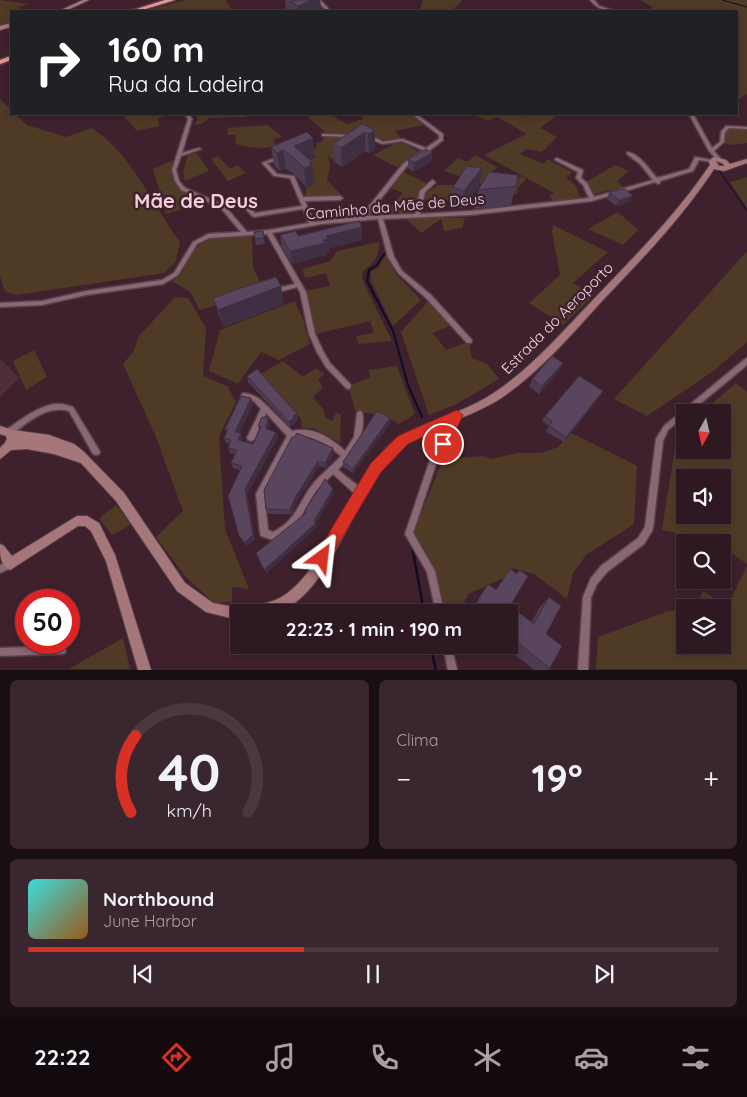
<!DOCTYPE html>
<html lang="pt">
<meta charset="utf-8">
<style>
:root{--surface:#2e1922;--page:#3a262f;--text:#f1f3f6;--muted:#a7a0a5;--line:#493840;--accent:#d93025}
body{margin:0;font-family:Quicksand,sans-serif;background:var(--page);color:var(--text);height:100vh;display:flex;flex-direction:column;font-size:19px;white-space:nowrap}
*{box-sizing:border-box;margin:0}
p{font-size:16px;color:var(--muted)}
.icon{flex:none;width:28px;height:28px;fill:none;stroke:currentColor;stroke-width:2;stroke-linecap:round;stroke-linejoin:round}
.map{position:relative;height:670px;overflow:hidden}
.panel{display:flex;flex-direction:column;gap:10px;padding:10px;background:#190e13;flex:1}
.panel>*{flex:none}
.guide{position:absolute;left:10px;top:10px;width:728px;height:105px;border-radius:0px;box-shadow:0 2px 8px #0003,0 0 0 1px var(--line);background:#202124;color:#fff;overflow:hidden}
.needle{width:32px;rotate:188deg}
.tools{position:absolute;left:676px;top:404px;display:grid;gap:10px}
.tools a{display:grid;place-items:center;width:55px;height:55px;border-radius:0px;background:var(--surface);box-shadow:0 2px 8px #0003,0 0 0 1px var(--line);font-size:25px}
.speed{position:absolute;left:15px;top:589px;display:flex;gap:10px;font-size:25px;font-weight:700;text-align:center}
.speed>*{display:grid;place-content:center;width:65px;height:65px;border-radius:50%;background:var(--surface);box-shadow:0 2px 8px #0003,0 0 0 1px var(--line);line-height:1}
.speed .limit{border:8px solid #d22;background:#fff;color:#111}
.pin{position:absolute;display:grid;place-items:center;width:42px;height:42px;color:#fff;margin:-21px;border:2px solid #fff;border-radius:50%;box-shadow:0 1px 5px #0007}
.me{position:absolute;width:55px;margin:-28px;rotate:30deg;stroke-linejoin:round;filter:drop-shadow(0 0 4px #0008)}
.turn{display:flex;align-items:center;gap:18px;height:105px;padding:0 15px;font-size:22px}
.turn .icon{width:65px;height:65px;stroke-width:2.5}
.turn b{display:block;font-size:35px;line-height:42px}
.big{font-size:38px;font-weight:800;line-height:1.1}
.panel .widget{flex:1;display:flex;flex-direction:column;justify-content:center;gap:8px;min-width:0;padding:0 18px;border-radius:8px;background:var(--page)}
.panel .dial{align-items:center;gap:0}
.dial svg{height:130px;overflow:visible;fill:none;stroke:var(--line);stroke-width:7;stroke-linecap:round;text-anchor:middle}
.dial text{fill:var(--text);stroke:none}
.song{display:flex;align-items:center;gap:15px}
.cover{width:60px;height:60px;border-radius:8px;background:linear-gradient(135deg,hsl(180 70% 55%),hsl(30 70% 35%))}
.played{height:5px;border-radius:2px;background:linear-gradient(90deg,var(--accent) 40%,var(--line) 40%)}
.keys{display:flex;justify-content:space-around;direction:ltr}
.heat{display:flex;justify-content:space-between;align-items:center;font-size:28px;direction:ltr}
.panel .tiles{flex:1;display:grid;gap:10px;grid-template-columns:1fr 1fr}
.widget:last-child{grid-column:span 2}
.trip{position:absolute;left:230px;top:604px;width:288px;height:50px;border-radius:0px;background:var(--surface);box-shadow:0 2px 8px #0003,0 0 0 1px var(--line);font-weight:800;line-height:50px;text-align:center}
.tabs{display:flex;height:80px;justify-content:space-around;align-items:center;background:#120a0e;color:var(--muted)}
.tabs .icon{width:35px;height:35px}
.tabs .current{color:var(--accent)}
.tabs b{font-size:22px;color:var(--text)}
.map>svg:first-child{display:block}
</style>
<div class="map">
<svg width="747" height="670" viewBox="0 0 747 670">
<rect width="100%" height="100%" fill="#3e212d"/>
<path fill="#4f2c3a" d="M0,358L19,378L0,397Z"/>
<path fill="#4f3a26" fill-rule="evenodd" d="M0,0L29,4L18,7L20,11H11V23L0,26Z
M186,0H226L232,11H201L200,9L145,11Z
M423,0H462C454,15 435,11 419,11Z
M641,0H747V94L739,99V102L736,103V11H651L652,7Z
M0,99L11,110V114H15L27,125L66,137L92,128C132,154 152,204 180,242L176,261L164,273L17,295L5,292L0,276Z
M122,114H174L158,118L159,126L137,131Z
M195,114H247L246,117L209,118L203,123L194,125L198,119Z
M314,114H329L347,124L363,119L360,114H411L424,125L395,131L401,139L383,141L366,133H326L308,117Z
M472,114H518L523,117L527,114H559L540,128L557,137L542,152L527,149L520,154L544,164L547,159L572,172L566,178L576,186L580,197L554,202L549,196L554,193L484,155L527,134L497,117L488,121Z
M268,125L282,137L273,139L276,146C261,149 250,148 236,144L235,135H227L228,128Z
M735,128L747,129V143L730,145L724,143L725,131Z
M325,137L355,138L351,146L332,160L328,155L330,166L327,180L342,196L306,197V188L314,184L312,182L314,181L297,164L316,157L309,150L317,148L316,143L321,142Z
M396,143L406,144L419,152L397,167L373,155Z
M197,153L209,171L185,181L183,172L188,155Z
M476,155L497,167L488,176L509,185L522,176L526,179L518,188L516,195L444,171L458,158L467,162Z
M218,156L231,169L237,165L246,173L228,181L211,159Z
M176,159C168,181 176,189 195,199L189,207L166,214L153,169Z
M615,165L629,171L617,181L623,187L594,194L586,182Z
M404,172L427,184L419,190L415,214L383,215L403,193L390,188Z
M747,177V208L730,182Z
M438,185H454L451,201L445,200L442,203L424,199L427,192Z
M618,212L638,230L623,245L588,229Z
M405,218H465L462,228L444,231L441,219L421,233Z
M553,225L608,252L573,283L594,295L563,325L529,303L560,275L552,232Z
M252,236L253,267L264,290L200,310L190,292L172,281C182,275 184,268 190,257C202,233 228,237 252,236Z
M379,242C379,257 375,263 363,271L362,279L392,341L359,344L356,336L374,333L370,321L316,334L305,291L330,286L326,273L305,278L302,269L331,261L337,251Z
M747,251V342L715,370L647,416L614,399Z
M386,255L396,274L421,300L393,326L371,281V272L378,268Z
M175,297L188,298L206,328L203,376L227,386L236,402L219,436L225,529L249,589L232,587V602L214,603L185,576L156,537L183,511L156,437L123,364L133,352L139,336Z
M429,300L451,325L433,333L446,350L469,342L472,358L487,364L499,379L455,405L429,415L401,332Z
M295,301L305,324L304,325L310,344L279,360L261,352L238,384L209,371L220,330Z
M34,350L47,377L26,390L13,361Z
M283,361L303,377L316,368L324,374L318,380L323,387L313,397L323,409L326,418L333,421L336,412L341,415L340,443L313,428H302L301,419L260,374Z
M397,366L415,414L399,424L382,415L356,412L348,386L371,377L368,370Z
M736,383L747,392V564L723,547L722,542L662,530L677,435L685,428V450H722V412H702ZM685,478H722V515H685Z
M571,433L637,466L634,524L586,555L573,573L567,599L534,574L513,568L511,575L468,594L460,612H445C438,578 435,563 412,536L443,459L483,456L492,459L518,453H541L558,447Z
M116,505L132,524L112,535L99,518Z
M747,566V669H596L598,637L666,612L685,608V645H722V608H685L697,605L703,591L727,607Z
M123,638L130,669H69Z"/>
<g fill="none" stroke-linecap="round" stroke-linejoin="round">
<path stroke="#0f0c24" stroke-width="1" d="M722,0L747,7
M323,4L328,8L327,11
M418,114L446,138L428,152
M718,169L747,211
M383,255L386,251L384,240"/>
<path stroke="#0f0c24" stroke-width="2" d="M384,254L377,265L369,270L367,281L393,331L408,385L422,417"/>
<path stroke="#0f0c24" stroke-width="2.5" d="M439,457L443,452
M412,546L424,612
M430,645L436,670"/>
<defs>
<path id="street" d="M316,0H320L328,8V11H324L325,9Z
M590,0H594L599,6L615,11C604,12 597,8 590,0Z
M185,114H189L192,119L182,153L199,148L201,149L181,156L176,170L179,181L185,188L224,205L247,232L269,230L309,223L303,209L254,217L252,216L238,200L239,199H243L255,213L302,206L290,178L274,176L262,163L278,157L280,158V159L267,163L277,174L294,176L303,197L340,196L343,198L340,200L305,201L314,222L361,216L403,164L423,150L402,141L382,144L366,137V135H370L383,142L402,139L426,148L439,139V135L412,114H416L443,134V140L430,150V152H427L407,166L367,216L415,214L420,191L431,181L433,180L435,182V183L425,192L420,214L470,211L589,198L583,185L576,178L578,172L555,160V159L557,158L583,170V171L581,178L587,183L594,197L653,180L640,164L627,154V152C640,154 649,169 657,178L689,169L695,157L712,160L714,161L712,162L699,160L693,171L660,181V183L658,184L655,182L592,201L470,215L383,219L394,257L402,271L431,295L471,339L472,341L471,343H467L427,299L398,273L388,257L378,219L322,224L272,233L306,292L315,334L323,351L330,363L350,384L351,386L350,388L348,389L346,388L326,367L317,352L309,334L300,292L297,287L275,293L272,291L273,289L295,284L267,234L209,238L197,244L178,275L163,284L86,295L42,305L0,307V303L42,301L86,291L162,280L174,273L193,242L208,234L241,232L220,207L181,190L175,181L172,170L188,119Z
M689,114H693L712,148L720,142L721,132L726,126L747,127V129L729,128L725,132L724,142L714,151L721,159V160H717L709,151Z
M322,134L350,135L352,136L350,137L324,136H322Z
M747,358V365L690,412H685V416L668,430L663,441L653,528L652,531L644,544L607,572L597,584L591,597L588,670H578L583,597L591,578L601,566L638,538L645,527L656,439L664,426L745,359Z
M244,393C257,396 259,398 268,407L292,431C313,426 331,438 345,451L354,437L357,414L358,412L360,411L362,412C367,434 353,454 338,470L362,489L363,492L362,495L359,496L356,495L333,474C327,480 321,485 316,491C300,514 302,527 273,540L261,536L260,533L256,494L287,436L266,413L254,440L251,441L248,440L247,438L261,409L254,401L242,398L241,396L242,394ZM298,436C316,436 328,445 341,456C332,466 321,474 313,484C298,503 297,520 273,532L268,530L264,494L293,438Z
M54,404H62L73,407L99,450L100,452L99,454L96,455L93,454L69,411C46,405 29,422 12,434L9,435L6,434L5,432L6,430C22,419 35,408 54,404Z
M457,412L459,413L460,415L437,461L413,533L435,571L444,612H436L427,572L405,534L430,460L455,413Z
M10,560L13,561L14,564L13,567L0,573V565Z
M443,645H451L457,670H448Z
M62,646L65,647L66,650L65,653L62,654L0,656V648Z"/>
<path id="secondary" d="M83,0H89L65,11H59Z
M11,23V27L0,30V26Z
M714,157L726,160L730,164L747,159V163L724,171L714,169C682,218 642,259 602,301C572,334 543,368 507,394C472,420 421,426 392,457C354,495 329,597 277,612C265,615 250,612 239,612V620L206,612L177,591L116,501L81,463L54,454L27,449L11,450L0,459V448L5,443L7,439L6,436L0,434V426L13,430L49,435L74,444L83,451L124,493L185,583L213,603L239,608L244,611L245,608L249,606C259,605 269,603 278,599C320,578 344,500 372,464C380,454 389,444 399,437C410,430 422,426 434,421C457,412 481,403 501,388C536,363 564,330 594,299C635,256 677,214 710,165L709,162L712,158ZM716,161L722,163L725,166H719Z
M77,516H87L99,523L115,555L151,670H138L106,561L91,531L85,526H78L10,570C0,565 0,555 0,544L4,546L12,556Z"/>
<path id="highway" d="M165,0H175L139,11H130Z
M11,56V60L0,64V60Z"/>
</defs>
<use href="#street" stroke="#58404a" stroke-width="3"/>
<use href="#secondary" stroke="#58404a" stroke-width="2"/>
<use href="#highway" stroke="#58404a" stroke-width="3"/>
<use href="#street" fill="#896773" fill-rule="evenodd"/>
<use href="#secondary" fill="#a5767a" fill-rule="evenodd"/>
<use href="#highway" fill="#e6988c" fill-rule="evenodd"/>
</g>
<path fill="#4d3b51" d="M285,0H320L321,7L319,11H286Z
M362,124L375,130V149L369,153L365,151L342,167L334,162L333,144Z
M271,147L315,156L309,159L312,162L314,184L306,187L294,174L286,169L280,171L274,165Z
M432,153L431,162L413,172L408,168V159Z
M518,175L511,205L474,209L478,190Z
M479,186L462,209L450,205L453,187Z
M609,192L630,202L616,206L607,199Z
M263,231L265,244L256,245L255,239Z
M280,235L298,236L362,240L329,248V252L325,253L326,255L292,264L282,247Z
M213,298L284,304L224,327L219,316Z
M563,363L559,371L539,394L529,387L532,379Z
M247,376L297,414L298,419L295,421V423L290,427L248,382Z
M603,391L600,396L564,442L546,432L549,426L542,421L545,416Z
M251,398L253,404L239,433H241L242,439L241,441L253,444L260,431L258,426L270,424L268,430L276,432L278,437L247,494L255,539L247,546L242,540L239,536L240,470L233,468L231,463L235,454L230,453L228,448L230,444L226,443L224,438L227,433L225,429Z
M390,418V424L353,473L343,467V462Z
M334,453L326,468L319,466L297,501L292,514H268L266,509L264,490Z
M549,597L546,634L550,668L549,670H534L503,645H509V612H471L473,608L510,606L531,622L540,607Z"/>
<path fill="#3e3042" d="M312,0H320L321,7L319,11H298V6Z
M375,130V149L369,153L368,134Z
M365,132V151L342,167L341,148Z
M313,138L315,156L299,163L294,146Z
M283,150L286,169L280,171L277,153Z
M432,153L431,162L413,172L414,163Z
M312,162L314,184L306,187L304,168L309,163Z
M482,168L479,186L462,209L464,191Z
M633,196L630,202L616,206L619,200Z
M362,227V240L329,248V252L325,253L326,255L292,264L290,251L323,240L326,236Z
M281,286L284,304L224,327L218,310Z
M563,363L559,371L539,394L542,386Z
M603,391L600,396L564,442L566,437Z
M251,398L253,404L237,437L235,432Z
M297,414L298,419L295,421V423L290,427L289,422L293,416Z
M268,418L270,424L267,434L266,429Z
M390,418V424L353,473V469Z
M276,432L278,437L247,494L255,539L247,546L245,542V489Z
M241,433L242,439L240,445L238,440Z
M333,448L334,453L326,468L325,463Z
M318,461L319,466L297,501L292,514L290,510L296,496Z
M333,489L334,494L316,523L317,527L266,574L264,570L314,521Z"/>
<path fill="#59455e" stroke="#3e3042" d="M297,0H312L298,6L291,2Z
M362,124L375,130L368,134L365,132L341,148L333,144Z
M307,132L313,138L294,146L312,162L309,163L312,165L304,168L292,156L283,150L277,153L271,147Z
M426,149L432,153L414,163L408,159Z
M467,166L482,168L464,191L453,187Z
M489,172L518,175L516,186L478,190Z
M625,189L633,196L619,200L609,192Z
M359,221L362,227L326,236L328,239L323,240L325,243L290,251L280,235L296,231L298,236Z
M263,231L264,238L255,239L254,232Z
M276,277L281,286L218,310L213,298L244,287Z
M552,356L563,363L542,386L532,379Z
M257,369L297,414L293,416L294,418L289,422L247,376Z
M579,376L603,391L566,437L549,426L552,421L545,416Z
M241,396L251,398L235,432L241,433L238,440L253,444L261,427L258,426L262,417L268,418L266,429L276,432L245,489L253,535L245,542L239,536L228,496L242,466L231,463L237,450L228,448L231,440L224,438L228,429H225Z
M377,411L390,418L353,469L343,462Z
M297,433L333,448L325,463L318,461L296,496L290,510L266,509L264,490L292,437H294Z
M325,479L333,489L314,521L316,523L264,570L256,553L306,513L304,512Z
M510,569L517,574L519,570L528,576L510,606L534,624L549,597L561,606L546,634L562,646L550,668L509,636V612H479L473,608L488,584L496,590Z"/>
<path fill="#d93025" stroke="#8d1f18" d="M457,410L463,415L448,448H439L437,444L445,427L408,444L381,472L327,563L322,565L317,563L315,558L317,553L371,463L398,436Z"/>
<g text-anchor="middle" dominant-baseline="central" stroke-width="5" stroke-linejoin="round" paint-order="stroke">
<g font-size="15" fill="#edd9e0" stroke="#3e212d">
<text transform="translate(395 206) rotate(-5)">Caminho da Mãe de Deus</text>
<text transform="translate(557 318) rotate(-45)">Estrada do Aeroporto</text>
</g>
<g font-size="20" font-weight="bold" fill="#f5cedc" stroke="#3e212d">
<text x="196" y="200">Mãe de Deus</text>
</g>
</g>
</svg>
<div class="tools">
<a><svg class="needle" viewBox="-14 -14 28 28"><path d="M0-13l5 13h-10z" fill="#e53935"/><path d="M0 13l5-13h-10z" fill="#a7a0a5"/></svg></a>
<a><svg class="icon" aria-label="sound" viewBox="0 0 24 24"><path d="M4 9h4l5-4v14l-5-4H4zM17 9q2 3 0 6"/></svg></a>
<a><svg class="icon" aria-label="search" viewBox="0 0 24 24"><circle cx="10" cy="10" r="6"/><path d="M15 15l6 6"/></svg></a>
<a><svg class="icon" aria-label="layers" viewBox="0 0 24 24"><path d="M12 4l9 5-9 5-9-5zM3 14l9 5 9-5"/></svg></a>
</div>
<div class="speed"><div class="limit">50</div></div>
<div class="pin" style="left:443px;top:444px;background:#d93025"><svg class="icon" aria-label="arrive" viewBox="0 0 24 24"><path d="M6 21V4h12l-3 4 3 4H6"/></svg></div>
<svg class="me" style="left:322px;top:558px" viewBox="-20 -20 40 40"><path d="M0-17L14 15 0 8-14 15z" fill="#d93025" stroke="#fff" stroke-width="4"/></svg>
<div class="trip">22:23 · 1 min · 190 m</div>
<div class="guide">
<div class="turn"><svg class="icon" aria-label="right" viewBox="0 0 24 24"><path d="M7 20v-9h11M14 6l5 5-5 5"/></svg><div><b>160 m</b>Rua da Ladeira</div></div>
</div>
</div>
<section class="panel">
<div class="tiles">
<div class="widget dial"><svg viewBox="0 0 100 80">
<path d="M14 69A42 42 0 1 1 86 69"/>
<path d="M14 69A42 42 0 0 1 17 22" stroke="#d93025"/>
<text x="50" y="56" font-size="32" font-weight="700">40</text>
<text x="50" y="72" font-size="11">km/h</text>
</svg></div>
<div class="widget"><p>Clima</p>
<div class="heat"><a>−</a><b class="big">19°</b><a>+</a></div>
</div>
<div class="widget">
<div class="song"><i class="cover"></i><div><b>Northbound</b><p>June Harbor</p></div></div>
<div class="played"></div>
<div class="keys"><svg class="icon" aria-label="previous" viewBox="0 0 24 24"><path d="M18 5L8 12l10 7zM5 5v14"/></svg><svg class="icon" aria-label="pause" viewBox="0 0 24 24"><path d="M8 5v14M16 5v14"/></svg><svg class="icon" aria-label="next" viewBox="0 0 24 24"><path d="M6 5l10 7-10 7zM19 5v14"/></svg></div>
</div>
</div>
</section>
<nav class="tabs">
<b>22:22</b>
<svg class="icon current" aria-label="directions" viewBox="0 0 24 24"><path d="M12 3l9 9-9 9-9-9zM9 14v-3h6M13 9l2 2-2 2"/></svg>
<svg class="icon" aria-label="music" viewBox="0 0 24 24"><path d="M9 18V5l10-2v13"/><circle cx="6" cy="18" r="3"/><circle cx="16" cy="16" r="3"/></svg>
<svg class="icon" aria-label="phone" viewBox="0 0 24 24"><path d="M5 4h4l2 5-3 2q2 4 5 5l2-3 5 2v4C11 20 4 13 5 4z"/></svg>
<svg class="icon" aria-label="climate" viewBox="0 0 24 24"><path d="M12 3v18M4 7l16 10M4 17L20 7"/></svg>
<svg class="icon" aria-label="car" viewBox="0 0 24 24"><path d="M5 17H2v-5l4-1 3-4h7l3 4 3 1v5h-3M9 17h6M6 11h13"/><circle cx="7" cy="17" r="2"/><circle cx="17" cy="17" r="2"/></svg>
<svg class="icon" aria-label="filters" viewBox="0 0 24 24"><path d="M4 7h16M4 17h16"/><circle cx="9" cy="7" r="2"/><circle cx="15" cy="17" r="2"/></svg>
</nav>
